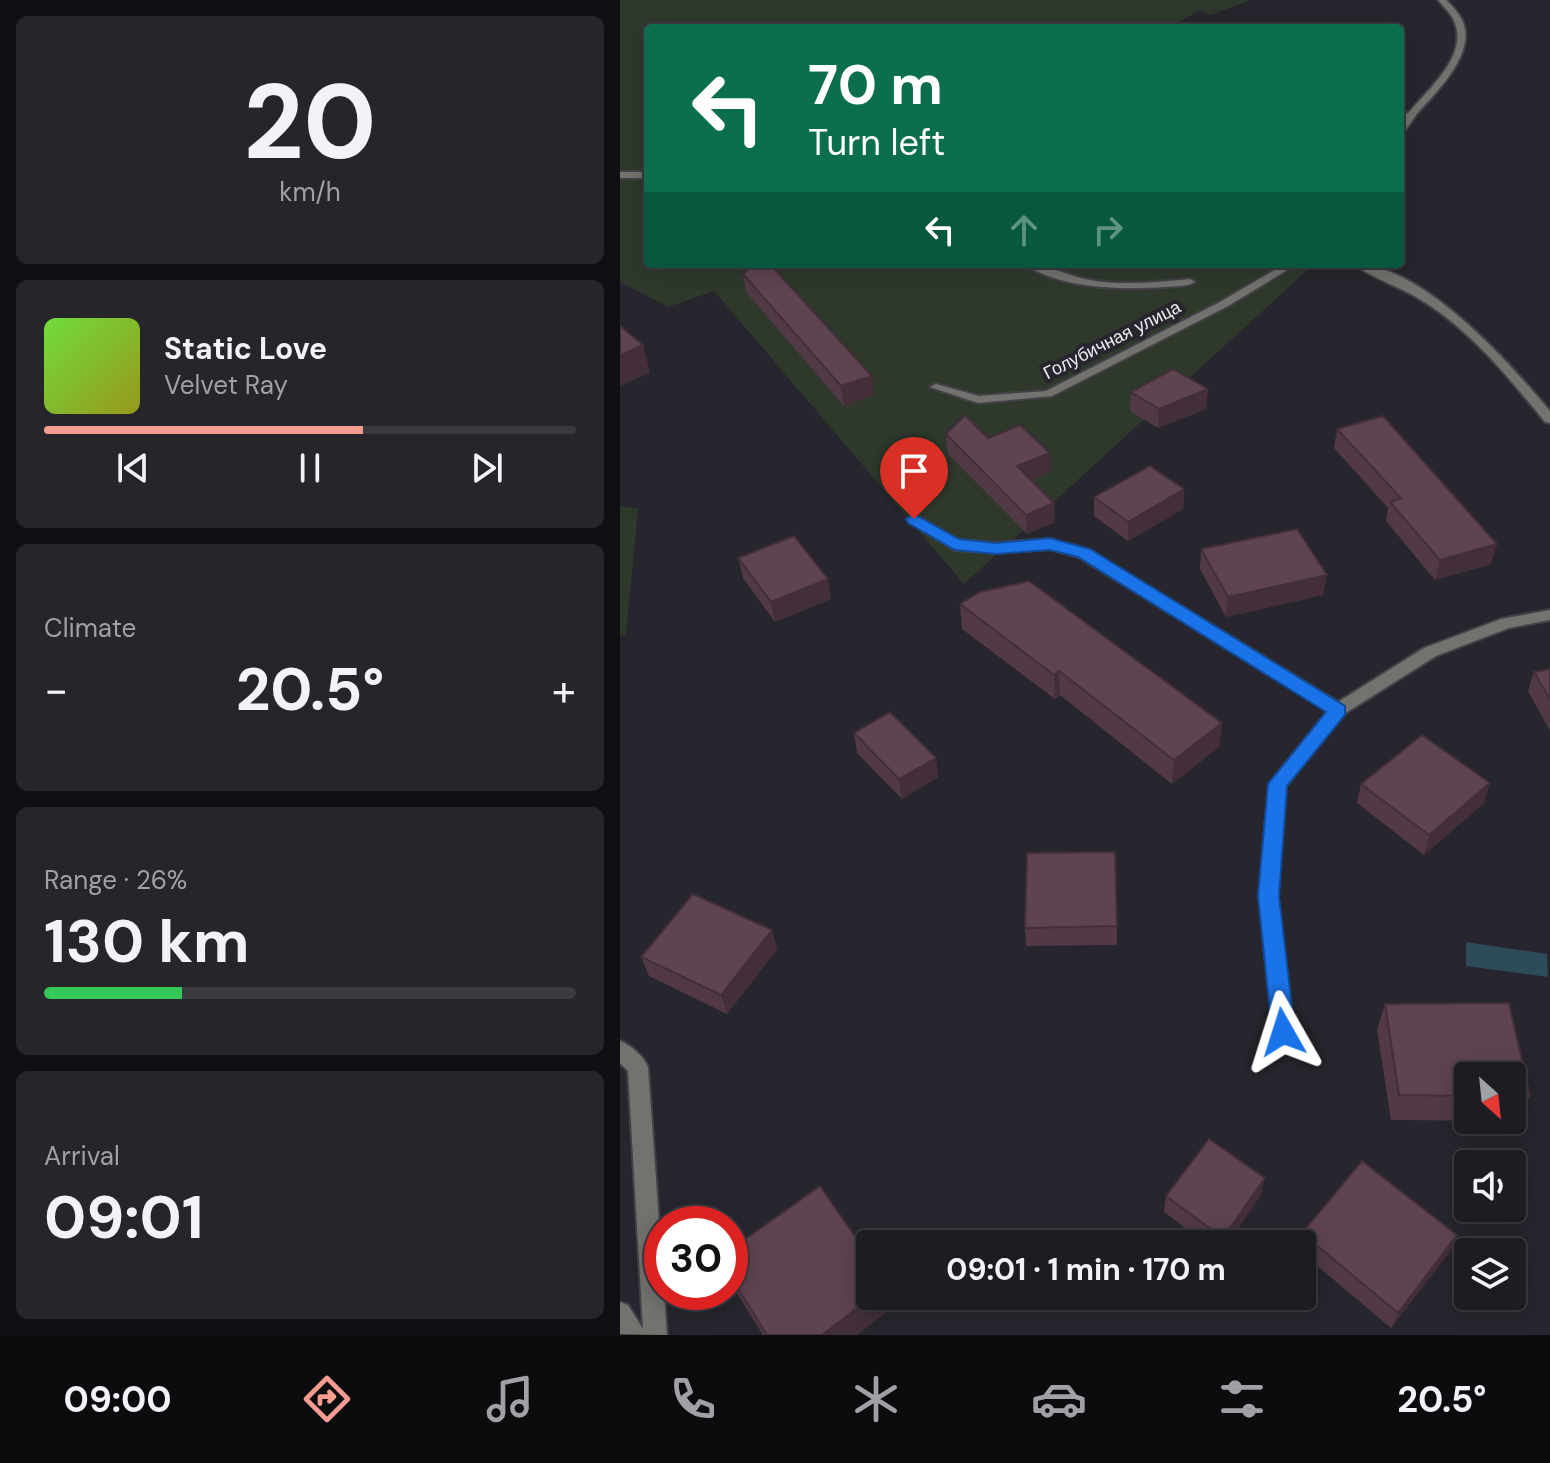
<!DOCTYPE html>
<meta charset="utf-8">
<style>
:root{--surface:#1d1c22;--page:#25252a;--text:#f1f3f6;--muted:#a0a1a5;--line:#3b3a40;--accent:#f59c90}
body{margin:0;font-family:"DM Sans",sans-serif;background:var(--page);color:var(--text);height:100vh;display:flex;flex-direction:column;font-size:30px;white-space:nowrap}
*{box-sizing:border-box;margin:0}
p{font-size:26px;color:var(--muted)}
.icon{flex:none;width:44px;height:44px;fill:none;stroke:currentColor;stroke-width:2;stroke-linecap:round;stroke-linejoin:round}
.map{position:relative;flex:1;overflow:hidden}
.drawer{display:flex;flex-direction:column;gap:16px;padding:16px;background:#100f13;width:620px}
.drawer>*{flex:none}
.top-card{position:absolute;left:24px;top:24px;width:760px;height:244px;border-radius:8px;box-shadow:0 4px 20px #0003,0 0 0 2px var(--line);background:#0b6e4f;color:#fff;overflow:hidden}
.needle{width:52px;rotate:153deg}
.fabs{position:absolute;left:834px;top:1062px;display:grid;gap:16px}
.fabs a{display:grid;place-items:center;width:72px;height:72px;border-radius:8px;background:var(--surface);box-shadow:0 4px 20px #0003,0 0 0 2px var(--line);font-size:40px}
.speed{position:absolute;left:24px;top:1206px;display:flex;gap:16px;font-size:40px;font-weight:700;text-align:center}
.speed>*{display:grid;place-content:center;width:104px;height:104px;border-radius:50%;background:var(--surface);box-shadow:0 4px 20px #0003,0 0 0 2px var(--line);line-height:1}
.speed .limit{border:12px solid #d22;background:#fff;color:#111}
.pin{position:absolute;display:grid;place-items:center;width:68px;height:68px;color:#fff;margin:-82px -34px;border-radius:50% 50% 50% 0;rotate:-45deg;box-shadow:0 0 8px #0007}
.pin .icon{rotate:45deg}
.me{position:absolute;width:88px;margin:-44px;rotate:354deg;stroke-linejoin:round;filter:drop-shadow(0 0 6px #0008)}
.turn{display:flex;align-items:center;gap:28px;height:168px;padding:0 32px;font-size:36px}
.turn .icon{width:104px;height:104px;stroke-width:2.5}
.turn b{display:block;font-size:56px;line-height:68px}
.lanes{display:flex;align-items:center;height:76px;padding:0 32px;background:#0003;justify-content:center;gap:40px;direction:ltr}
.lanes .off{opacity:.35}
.big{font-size:60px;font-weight:700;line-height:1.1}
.drawer .card{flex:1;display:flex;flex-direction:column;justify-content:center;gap:12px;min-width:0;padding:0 28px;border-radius:12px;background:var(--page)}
.drawer .dial{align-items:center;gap:0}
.dial b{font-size:104px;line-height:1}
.song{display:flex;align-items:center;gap:24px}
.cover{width:96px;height:96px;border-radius:12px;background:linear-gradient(135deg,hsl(100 70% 55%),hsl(60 70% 35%))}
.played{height:8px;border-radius:4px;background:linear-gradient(90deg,var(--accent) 60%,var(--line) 60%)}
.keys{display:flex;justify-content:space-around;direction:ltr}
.heat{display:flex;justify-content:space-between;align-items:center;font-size:44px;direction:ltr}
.charge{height:12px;border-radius:6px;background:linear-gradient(90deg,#34c759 26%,var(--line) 0)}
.trip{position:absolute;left:236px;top:1230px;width:460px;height:80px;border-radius:8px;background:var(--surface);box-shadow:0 4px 20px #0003,0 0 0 2px var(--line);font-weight:700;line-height:80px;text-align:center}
.tabs{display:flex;height:128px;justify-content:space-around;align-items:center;background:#0c0b0e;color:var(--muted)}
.tabs .icon{width:56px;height:56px}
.tabs .current{color:var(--accent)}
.tabs b{font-size:36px;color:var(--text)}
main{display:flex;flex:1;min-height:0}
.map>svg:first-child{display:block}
</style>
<main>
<section class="drawer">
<div class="card dial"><b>20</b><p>km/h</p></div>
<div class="card">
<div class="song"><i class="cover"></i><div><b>Static Love</b><p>Velvet Ray</p></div></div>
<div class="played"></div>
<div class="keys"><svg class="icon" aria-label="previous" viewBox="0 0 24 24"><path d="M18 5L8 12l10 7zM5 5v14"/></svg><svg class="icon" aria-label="pause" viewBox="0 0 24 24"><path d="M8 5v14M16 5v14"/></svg><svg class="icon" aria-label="next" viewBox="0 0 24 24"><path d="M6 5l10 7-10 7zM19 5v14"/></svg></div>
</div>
<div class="card"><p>Climate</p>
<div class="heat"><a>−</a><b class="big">20.5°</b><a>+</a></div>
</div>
<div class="card"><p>Range · 26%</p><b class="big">130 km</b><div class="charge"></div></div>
<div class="card"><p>Arrival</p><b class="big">09:01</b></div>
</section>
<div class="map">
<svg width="930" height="1335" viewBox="0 0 930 1335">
<rect width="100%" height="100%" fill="#27252d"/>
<path fill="#2e392c" d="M0,0H631L590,15L580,10L549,28H28V264H577L571,270L612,264H694L344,584L94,291L48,307L0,282Z
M0,506L18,509L6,634L0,636Z"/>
<path fill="#2d4b58" d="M846,942L927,954L928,977L846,966Z"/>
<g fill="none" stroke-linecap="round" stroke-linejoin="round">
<defs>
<path id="lane" d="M818,0H826C832,6 838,12 842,20C858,54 814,94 794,117L791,118L787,115C806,91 850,56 834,21C831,13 823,6 818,0Z
M0,172H28V178H0Z
M404,264C427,264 448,276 470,280C503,286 537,282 570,279L575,282C567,287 555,286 545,287C503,290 440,289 404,264Z
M665,264H677L608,306L432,396L358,403L310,387L316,384L359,396L426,391L600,302Z"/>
<path id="street" d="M787,113L796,115L784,132L780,133V123Z
M734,264C802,264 889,362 930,411V423L925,422C890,379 853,333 806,303C784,288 753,279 734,264Z
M294,514L338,540L376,543L430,539L469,550L718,702L804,648L881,619L930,610V620L889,628L816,656L724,714L666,786L657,896L673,1032L670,1038L663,1041L656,1038L653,1032L639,896L649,784L708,711L459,557L430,549L376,553L335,550L289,522L287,519Z
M0,1041C11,1045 23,1056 28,1067L47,1335L0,1334V1302L8,1305L23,1329L8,1071L0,1063Z"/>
</defs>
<use href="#lane" stroke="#434148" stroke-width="4"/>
<use href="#street" stroke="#434148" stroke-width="4"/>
<use href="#lane" fill="#74726e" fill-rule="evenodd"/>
<use href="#street" fill="#74726e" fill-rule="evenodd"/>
</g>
<path fill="#513a46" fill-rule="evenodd" d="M123,274L254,395L224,406L126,292Z
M588,389L586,409L538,428L510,411L511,392Z
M717,429L871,564L815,580L766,521L768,508L714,448Z
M326,434L368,438L430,453V472L412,480L435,522L407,534L328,454Z
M564,489L563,509L508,541L474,516V497Z
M581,549L703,595L606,617L580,569Z
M118,558L211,599L155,622L123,578Z
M340,604L602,723L599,747L552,784L440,695L435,699L342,629Z
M930,669V731L908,691L914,672Z
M234,733L316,758L318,777L282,799L237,753Z
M741,784L864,803L804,855L737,803Z
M497,926V945L406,946L405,928Z
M152,930L157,949L107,1014L29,976L21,957Z
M889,1003L910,1096L898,1121L771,1120L757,1030L765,1004ZM848,1076H892V1120H848Z
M641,1195L607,1244H587L544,1212L546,1196Z
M682,1233L837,1235L830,1251L771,1328L682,1253V1244H679Z
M110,1250L274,1306L237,1335H143L110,1282Z"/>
<path fill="#422f39" d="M23,345L30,373L0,386V355Z
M252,376L254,395L224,406L221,386Z
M588,389L586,409L538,428L539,409Z
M430,453V472L398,486L397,466Z
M564,489L563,509L508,541V522Z
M434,503L435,522L407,534L406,515Z
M877,544L871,564L815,580L820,560Z
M707,575L703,595L606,617L608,597Z
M208,579L211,599L155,622L151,602Z
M439,671L440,695L435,699L434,675Z
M602,723L599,747L552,784L554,760Z
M316,758L318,777L282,799L279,779Z
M870,783L864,803L804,855L809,835Z
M152,930L157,949L107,1014L101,995Z
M645,1178L641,1195L607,1244H602L603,1238Z
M837,1235L830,1251L771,1328L778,1313Z
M253,1296H272L274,1306L237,1335H202Z"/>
<path fill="#5e4351" stroke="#422f39" stroke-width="2" d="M134,264H150L252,376L221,386L123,274Z
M0,326L23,345L0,355Z
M553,369L588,389L539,409L511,392Z
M345,415L368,438L400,425L430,453L397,466L434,503L406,515L326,434Z
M763,416L877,544L820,560L770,502L781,498L717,429Z
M530,466L564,489L508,522L474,497Z
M677,529L707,575L608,597L581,549Z
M174,536L208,579L151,602L118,558Z
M409,581L602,723L554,760L439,671L434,675L340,604L360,592Z
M930,669V699L914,672Z
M270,712L316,758L279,779L234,733Z
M802,735L870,783L809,835L741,784Z
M495,852L497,926L405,928L407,853Z
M73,894L152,930L101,995L21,957Z
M889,1003L910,1096H892V1076H848V1096L779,1095L765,1004Z
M589,1139L645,1178L603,1238L546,1196Z
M742,1161L837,1235L778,1313L682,1233Z
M200,1186L250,1258V1296H253L202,1335H147L110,1276V1250Z"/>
<path fill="#1a73e8" stroke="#114b97" stroke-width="2" d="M294,514L339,539L376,543L430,538L470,549L725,706V715L667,786L659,896L675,1032L671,1039L663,1042L655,1039L652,1032L638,896L648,784L706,712L458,557L430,550L376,554L335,550L288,523L286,519Z"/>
<g text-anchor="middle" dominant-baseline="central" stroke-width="8" stroke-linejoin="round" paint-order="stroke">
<g font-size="18" fill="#eceaf0" stroke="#27252d">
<text transform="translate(492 340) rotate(-27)">Голубичная улица</text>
</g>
</g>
</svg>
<div class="fabs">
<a><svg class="needle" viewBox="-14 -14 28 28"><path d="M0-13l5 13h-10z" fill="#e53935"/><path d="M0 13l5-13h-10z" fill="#a0a1a5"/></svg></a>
<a><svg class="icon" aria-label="sound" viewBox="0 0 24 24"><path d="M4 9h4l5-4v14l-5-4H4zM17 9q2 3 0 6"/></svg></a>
<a><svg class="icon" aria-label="layers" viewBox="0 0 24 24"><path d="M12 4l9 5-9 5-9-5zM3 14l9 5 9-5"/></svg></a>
</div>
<div class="speed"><div class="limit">30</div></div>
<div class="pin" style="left:294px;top:519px;background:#d93025"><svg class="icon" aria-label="arrive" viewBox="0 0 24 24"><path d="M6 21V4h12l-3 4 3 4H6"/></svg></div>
<svg class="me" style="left:663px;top:1032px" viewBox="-20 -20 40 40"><path d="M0-17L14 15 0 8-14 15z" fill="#1a73e8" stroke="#fff" stroke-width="4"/></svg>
<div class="trip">09:01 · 1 min · 170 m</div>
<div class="top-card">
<div class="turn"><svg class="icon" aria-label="left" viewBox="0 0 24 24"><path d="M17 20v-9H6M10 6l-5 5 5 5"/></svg><div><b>70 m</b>Turn left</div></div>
<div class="lanes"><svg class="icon" aria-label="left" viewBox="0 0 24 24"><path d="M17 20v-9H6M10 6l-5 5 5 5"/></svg><svg class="icon off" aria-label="ahead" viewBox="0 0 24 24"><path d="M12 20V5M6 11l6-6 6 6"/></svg><svg class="icon off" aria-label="right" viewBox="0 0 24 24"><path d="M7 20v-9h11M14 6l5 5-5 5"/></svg></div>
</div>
</div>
</main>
<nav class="tabs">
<b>09:00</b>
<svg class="icon current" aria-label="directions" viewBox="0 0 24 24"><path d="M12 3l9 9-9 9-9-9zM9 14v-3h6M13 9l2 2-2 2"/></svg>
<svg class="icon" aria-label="music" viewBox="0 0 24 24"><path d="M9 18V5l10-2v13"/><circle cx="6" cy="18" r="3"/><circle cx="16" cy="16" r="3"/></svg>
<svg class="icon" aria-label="phone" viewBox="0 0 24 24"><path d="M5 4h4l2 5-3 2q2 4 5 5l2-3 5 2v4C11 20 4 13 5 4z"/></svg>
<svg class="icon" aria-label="climate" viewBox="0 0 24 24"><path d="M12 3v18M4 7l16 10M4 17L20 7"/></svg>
<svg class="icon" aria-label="car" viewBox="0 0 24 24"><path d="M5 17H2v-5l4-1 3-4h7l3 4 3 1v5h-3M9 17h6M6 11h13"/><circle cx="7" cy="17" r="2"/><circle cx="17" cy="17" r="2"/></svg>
<svg class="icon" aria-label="filters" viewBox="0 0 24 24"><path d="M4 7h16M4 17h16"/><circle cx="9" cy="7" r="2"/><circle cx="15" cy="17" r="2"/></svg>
<b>20.5°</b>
</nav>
